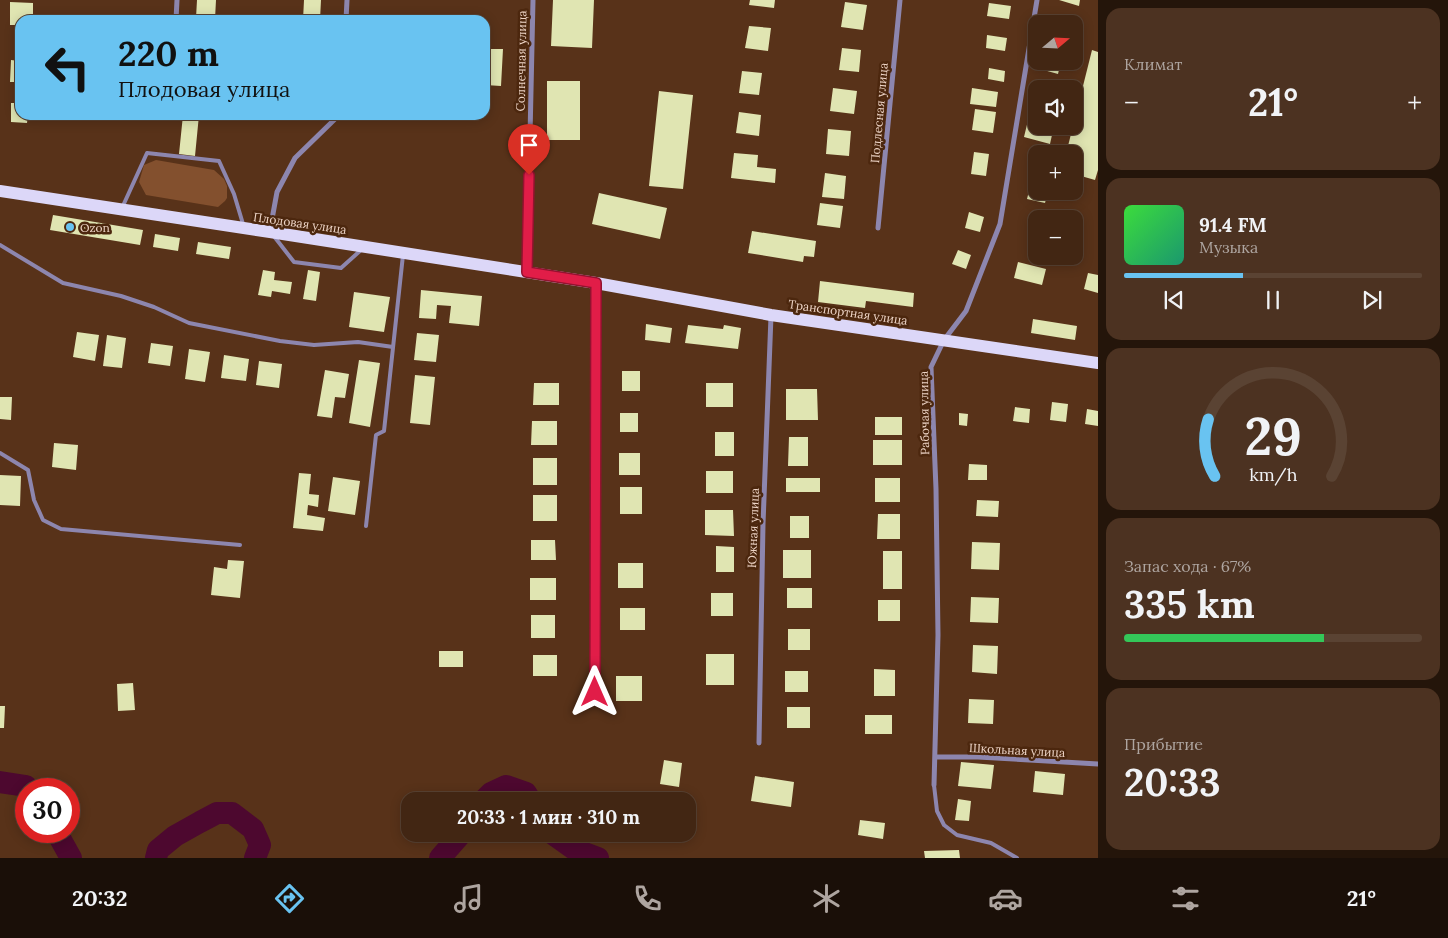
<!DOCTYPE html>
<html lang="ru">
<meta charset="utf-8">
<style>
:root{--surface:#422613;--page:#4c3221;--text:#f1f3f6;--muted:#aea5a0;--line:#5a4333;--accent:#69c3f1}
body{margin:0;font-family:Lora,serif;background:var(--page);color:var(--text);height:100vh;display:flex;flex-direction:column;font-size:19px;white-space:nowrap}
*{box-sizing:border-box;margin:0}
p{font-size:16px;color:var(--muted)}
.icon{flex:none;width:28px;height:28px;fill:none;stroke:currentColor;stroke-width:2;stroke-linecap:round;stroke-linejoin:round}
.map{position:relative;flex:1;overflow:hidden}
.drawer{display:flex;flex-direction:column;gap:8px;padding:8px;background:#24150a;width:350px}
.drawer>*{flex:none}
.top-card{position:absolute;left:15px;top:15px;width:475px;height:105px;border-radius:15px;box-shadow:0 2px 12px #0003,0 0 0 1px var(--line);background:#69c3f1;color:#111;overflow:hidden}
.needle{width:32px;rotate:71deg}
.tools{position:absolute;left:1028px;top:15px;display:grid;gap:10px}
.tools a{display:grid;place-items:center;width:55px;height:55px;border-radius:10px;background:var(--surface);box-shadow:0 2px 12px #0003,0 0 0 1px var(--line);font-size:25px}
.speed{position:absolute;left:15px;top:778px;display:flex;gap:10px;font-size:25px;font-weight:700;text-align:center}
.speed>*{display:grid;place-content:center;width:65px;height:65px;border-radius:50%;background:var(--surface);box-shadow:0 2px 12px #0003,0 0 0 1px var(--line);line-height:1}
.speed .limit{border:8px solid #d22;background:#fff;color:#111}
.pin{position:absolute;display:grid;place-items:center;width:42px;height:42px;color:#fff;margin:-51px -21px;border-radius:50% 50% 50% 0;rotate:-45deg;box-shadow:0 0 5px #0007}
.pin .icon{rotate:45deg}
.me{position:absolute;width:55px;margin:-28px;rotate:0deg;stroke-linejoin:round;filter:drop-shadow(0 0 4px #0008)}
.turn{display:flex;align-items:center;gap:18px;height:105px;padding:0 20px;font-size:22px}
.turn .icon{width:65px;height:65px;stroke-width:2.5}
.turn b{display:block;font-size:35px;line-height:42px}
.big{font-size:38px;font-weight:700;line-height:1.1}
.drawer .card{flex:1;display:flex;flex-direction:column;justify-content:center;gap:8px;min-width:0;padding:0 18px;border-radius:15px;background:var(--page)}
.drawer .dial{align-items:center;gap:0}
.dial svg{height:130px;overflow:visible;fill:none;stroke:var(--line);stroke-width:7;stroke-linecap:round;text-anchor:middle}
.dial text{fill:var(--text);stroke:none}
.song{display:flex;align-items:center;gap:15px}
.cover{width:60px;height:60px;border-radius:8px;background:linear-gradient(135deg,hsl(120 70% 55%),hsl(160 70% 35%))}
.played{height:5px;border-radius:2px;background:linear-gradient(90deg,var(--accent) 40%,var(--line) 40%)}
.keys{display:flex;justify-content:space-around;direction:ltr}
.heat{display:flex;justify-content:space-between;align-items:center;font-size:28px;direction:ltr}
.charge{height:8px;border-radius:4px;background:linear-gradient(90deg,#34c759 67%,var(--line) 0)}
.trip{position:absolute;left:401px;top:792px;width:295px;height:50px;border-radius:15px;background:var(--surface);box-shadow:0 2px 12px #0003,0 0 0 1px var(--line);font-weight:700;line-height:50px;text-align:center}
.dock{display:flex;height:80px;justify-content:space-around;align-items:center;background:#1a0f08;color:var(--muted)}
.dock .icon{width:35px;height:35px}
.dock .current{color:var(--accent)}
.dock b{font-size:22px;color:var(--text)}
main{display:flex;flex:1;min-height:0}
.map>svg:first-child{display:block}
</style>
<main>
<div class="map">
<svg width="1098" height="858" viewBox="0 0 1098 858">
<rect width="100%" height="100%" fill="#583219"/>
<path fill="#83502e" d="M156,160L214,170L224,179L227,186V198L225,201L218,207L146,195L139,182L144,165Z"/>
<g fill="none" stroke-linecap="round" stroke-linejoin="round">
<path stroke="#4d082f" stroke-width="22" d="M0,782L26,786L29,789
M483,801L491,793L506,786L526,793L531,801
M56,831L71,858
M553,834L574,849L598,858
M156,858L158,850L175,836L200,822L217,813H232L253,829L260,845L255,858
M440,858L461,834"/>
</g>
<path fill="#e0e5b2" d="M197,0H216L215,19L196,18Z
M304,0H321L320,20H303Z
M553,0H594L592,48L551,46Z
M750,0H775L774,8L749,5Z
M1059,0H1080L1079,6Z
M10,2L33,3V20H20V25H10Z
M845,2L867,5L863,30L841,27Z
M989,3L1011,6L1009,19L987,16Z
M749,26L771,28L768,51L745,48Z
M1074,31L1081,33L1077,48L1074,47Z
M987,35L1007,38L1005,51L986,48Z
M842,48L861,50L859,72L839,70Z
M485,49H503L501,86L485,85Z
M1092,50L1098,52V170L1095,180L1074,174V154H1066Z
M11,60L20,61V82H10Z
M1042,61H1061L1058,74L1040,69Z
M989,68L1005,71L1004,82L988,79Z
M742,71L762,73L759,95L739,93Z
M547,81H580V140H547Z
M833,88L857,91L854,114L830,111Z
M972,88L998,92L996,107L970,104Z
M659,91L693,95L683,189L649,186Z
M11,103H20V115H28L27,123L11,122Z
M1031,108L1036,109V126H1054L1050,144L1024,137Z
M975,109L996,112L993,133L972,130Z
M739,112L761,115L759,136L736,133Z
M183,115H199L195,156L179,154Z
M828,129L851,131L849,156L826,154Z
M974,152L989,154L986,176L971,174Z
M734,153L758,155L757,167L776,169L775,183L731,178Z
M825,173L846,176L844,199L822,197Z
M1032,179L1036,180V191H1048L1045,203L1027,199Z
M599,193L667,208L660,239L592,224Z
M820,203L843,206L840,228L817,225Z
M969,212L984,217L980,232L965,228Z
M53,215L143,230L140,245L50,230Z
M752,231L816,241L814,257L804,256L803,262L748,253Z
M155,234L180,238L178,251L153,247Z
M198,242L231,247L229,259L196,254Z
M958,250L971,255L966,269L952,264Z
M1018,262L1046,269L1042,285L1014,278Z
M263,270L275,272L274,280L292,282L290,294L272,291L271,297L258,295Z
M308,270L320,272L316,301L303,299Z
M1088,273L1098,275V293L1084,289Z
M820,281L914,293L913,307L866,301L865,308L818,302Z
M421,290L482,296L479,326L449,323L451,306L437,305L436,319L419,318Z
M354,292L390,297L384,332L349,327Z
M1033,319L1077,326L1075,340L1031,333Z
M646,324L672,328L670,343L645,340Z
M688,325L723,329L724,325L741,328L738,349L685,343Z
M77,332L99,335L95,361L73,357Z
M417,333L439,335L436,362L414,360Z
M107,335L126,338L122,368L103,366Z
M151,343L173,346L170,366L148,363Z
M189,349L210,352L205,382L185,379Z
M224,355L249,359L246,381L221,378Z
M359,360L380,363L370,427L349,423Z
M259,361L282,364L279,388L256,385Z
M325,370L349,374L345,398L335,397L332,418L317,416Z
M622,371H640V391H622Z
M415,375L435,377L430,425L410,423Z
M534,383H559V405H533Z
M706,383H733V407H706Z
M786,389H817L818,420H786Z
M0,397H12L11,420L0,419Z
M1052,402L1068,404L1066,422L1050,420Z
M1015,407L1030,409L1029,423L1013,421Z
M1087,409L1098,411V426L1085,424Z
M620,413H638V432H620Z
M959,413L968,414L967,426L959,425Z
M875,417H902V435H875Z
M532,421H557V445H531Z
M715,432H734V456H715Z
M789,437H808V466H788Z
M873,440H902V465H873Z
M54,443L78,445L76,470L52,467Z
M619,453H640V475H619Z
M533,458H557V485H533Z
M969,464L987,465V480H968Z
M706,471H733V493H706Z
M299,473L311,474L309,494L319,495L318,507L308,505L307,515L325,518L323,531L293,528Z
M0,475L21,476L20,506L0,505Z
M333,477L360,481L355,515L328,511Z
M786,478H820V492H786Z
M875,478H900V502H875Z
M620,487H642V514H620Z
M533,495H557V521H533Z
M977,500L999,501L998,517L976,516Z
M705,510H733L734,536L705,535Z
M878,514H900V539H877Z
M790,516H809V538H790Z
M531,540H555L556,560H531Z
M972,542L1000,543L999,570L971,569Z
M716,546L734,547V572H716Z
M783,550H811V578H783Z
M883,551H902V589H883Z
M228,560L244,561L240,598L211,595L214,567L227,569Z
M618,563H643V588H618Z
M530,578H556V600H530Z
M787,588H812V608H787Z
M711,593H733V616H711Z
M971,597L999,598L998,623L970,622Z
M878,600H900V621H878Z
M620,608H645V630H620Z
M531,615H555V638H531Z
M788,629H810V650H788Z
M973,645L998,646L997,674L972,672Z
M439,651H463V667H439Z
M706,654H734V685H706Z
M533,655H557V676H533Z
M874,669L895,670V696H874Z
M785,671H808V692H785Z
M616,676H642V701H616Z
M133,683L135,710L118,711L117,684Z
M969,699L994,700L993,724L968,723Z
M0,706H5L4,728H0Z
M787,707H810V728H787Z
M865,715H892V734H865Z
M664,760L682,763L679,787L660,784Z
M961,762L994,765L991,789L958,786Z
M1035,771L1065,774L1063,795L1033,792Z
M755,776L794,782L791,807L751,801Z
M958,799L971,801L969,821L955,820Z
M860,820L885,823L883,839L858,835Z
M959,850L960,858H925L924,851Z"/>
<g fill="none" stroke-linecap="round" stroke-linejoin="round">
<path stroke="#8d86ae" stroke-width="4" d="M122,208L147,153L219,161L234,194L243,224
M273,235L294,262L341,268L361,250
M0,245L63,283L121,296L154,307L189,323L280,341L314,345L358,342L393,347
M0,453L28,470L34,500L43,520L61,529L240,545
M366,526L376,435L384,431L403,255
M934,785L937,811L944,825L957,835L991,843L1017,858"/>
<path stroke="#8d86ae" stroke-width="5" d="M176,20L177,0
M346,20L347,0
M878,228L900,0
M270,230L277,192L295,158L334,120L336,115
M527,272L533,0
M595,692L596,284
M759,743L763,524L771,316
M935,757H978L1098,764
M934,785L938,635L936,489L931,367L944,340L966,311L1000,224L1037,0"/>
<path stroke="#dcd7f8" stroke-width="12" d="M0,191L270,232L596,283L771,315L1098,363"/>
</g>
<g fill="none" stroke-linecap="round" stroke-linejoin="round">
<defs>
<path id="route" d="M529,175L527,272L596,283L595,692"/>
</defs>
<use href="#route" stroke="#92132f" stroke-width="12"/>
<use href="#route" stroke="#e11d48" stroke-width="9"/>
</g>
<circle fill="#69c3f1" stroke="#4c270e" stroke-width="2" cx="70" cy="227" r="5"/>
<g text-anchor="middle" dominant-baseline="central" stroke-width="5" stroke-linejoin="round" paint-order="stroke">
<g font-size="12" fill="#edd4c6" stroke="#4c270e">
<text transform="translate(521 61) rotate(-89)">Солнечная улица</text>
<text transform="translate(879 113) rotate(-85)">Подлесная улица</text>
<text transform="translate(300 223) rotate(8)">Плодовая улица</text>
<text transform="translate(848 312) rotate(8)">Транспортная улица</text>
<text transform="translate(924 413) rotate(-91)">Рабочая улица</text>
<text transform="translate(753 528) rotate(-88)">Южная улица</text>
<text transform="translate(1017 750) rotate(3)">Школьная улица</text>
</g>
<g font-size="12" fill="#edd4c6" stroke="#4c270e" text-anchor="start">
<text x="80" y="227">Ozon</text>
</g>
</g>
</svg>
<div class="tools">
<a><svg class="needle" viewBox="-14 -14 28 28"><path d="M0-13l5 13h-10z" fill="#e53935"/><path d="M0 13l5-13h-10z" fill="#aea5a0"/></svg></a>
<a><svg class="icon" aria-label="sound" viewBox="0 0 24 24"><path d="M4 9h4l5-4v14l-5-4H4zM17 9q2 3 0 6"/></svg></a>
<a>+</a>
<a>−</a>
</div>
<div class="speed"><div class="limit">30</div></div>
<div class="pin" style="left:529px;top:175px;background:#d93025"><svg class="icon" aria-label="arrive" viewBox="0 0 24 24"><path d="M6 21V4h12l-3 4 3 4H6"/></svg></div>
<svg class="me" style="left:595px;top:692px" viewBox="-20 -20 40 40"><path d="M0-17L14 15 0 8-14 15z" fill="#e11d48" stroke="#fff" stroke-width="4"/></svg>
<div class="trip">20:33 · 1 мин · 310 m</div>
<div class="top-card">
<div class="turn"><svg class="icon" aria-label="left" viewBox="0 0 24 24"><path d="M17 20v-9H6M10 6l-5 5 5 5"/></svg><div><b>220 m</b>Плодовая улица</div></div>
</div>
</div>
<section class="drawer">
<div class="card"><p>Климат</p>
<div class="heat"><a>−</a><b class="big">21°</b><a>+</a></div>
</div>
<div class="card">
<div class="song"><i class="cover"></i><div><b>91.4 FM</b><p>Музыка</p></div></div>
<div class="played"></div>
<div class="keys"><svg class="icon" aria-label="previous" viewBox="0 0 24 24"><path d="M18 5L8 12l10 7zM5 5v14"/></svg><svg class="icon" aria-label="pause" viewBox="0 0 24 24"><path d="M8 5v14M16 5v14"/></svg><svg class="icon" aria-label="next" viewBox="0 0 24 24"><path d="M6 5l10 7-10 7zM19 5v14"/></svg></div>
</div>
<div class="card dial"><svg viewBox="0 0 100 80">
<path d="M14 69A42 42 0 1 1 86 69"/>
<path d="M14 69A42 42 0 0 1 10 34" stroke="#69c3f1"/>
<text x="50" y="56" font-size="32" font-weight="700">29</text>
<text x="50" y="72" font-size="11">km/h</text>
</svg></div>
<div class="card"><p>Запас хода · 67%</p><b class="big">335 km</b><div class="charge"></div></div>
<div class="card"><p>Прибытие</p><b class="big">20:33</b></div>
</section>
</main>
<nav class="dock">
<b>20:32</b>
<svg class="icon current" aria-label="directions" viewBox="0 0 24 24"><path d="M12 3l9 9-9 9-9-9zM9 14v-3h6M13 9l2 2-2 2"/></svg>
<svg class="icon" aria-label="music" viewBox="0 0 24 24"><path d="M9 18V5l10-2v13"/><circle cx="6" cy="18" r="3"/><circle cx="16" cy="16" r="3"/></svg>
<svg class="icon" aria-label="phone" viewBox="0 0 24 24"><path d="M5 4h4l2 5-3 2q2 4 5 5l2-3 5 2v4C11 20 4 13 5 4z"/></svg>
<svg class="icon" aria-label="climate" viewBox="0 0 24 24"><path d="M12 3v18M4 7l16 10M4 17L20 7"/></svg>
<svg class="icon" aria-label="car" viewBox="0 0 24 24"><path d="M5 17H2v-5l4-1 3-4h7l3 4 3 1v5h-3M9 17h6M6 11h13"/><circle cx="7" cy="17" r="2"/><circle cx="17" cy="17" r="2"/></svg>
<svg class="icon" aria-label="filters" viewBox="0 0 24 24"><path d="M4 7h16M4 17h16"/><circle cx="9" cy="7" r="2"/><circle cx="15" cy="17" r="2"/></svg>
<b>21°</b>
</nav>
